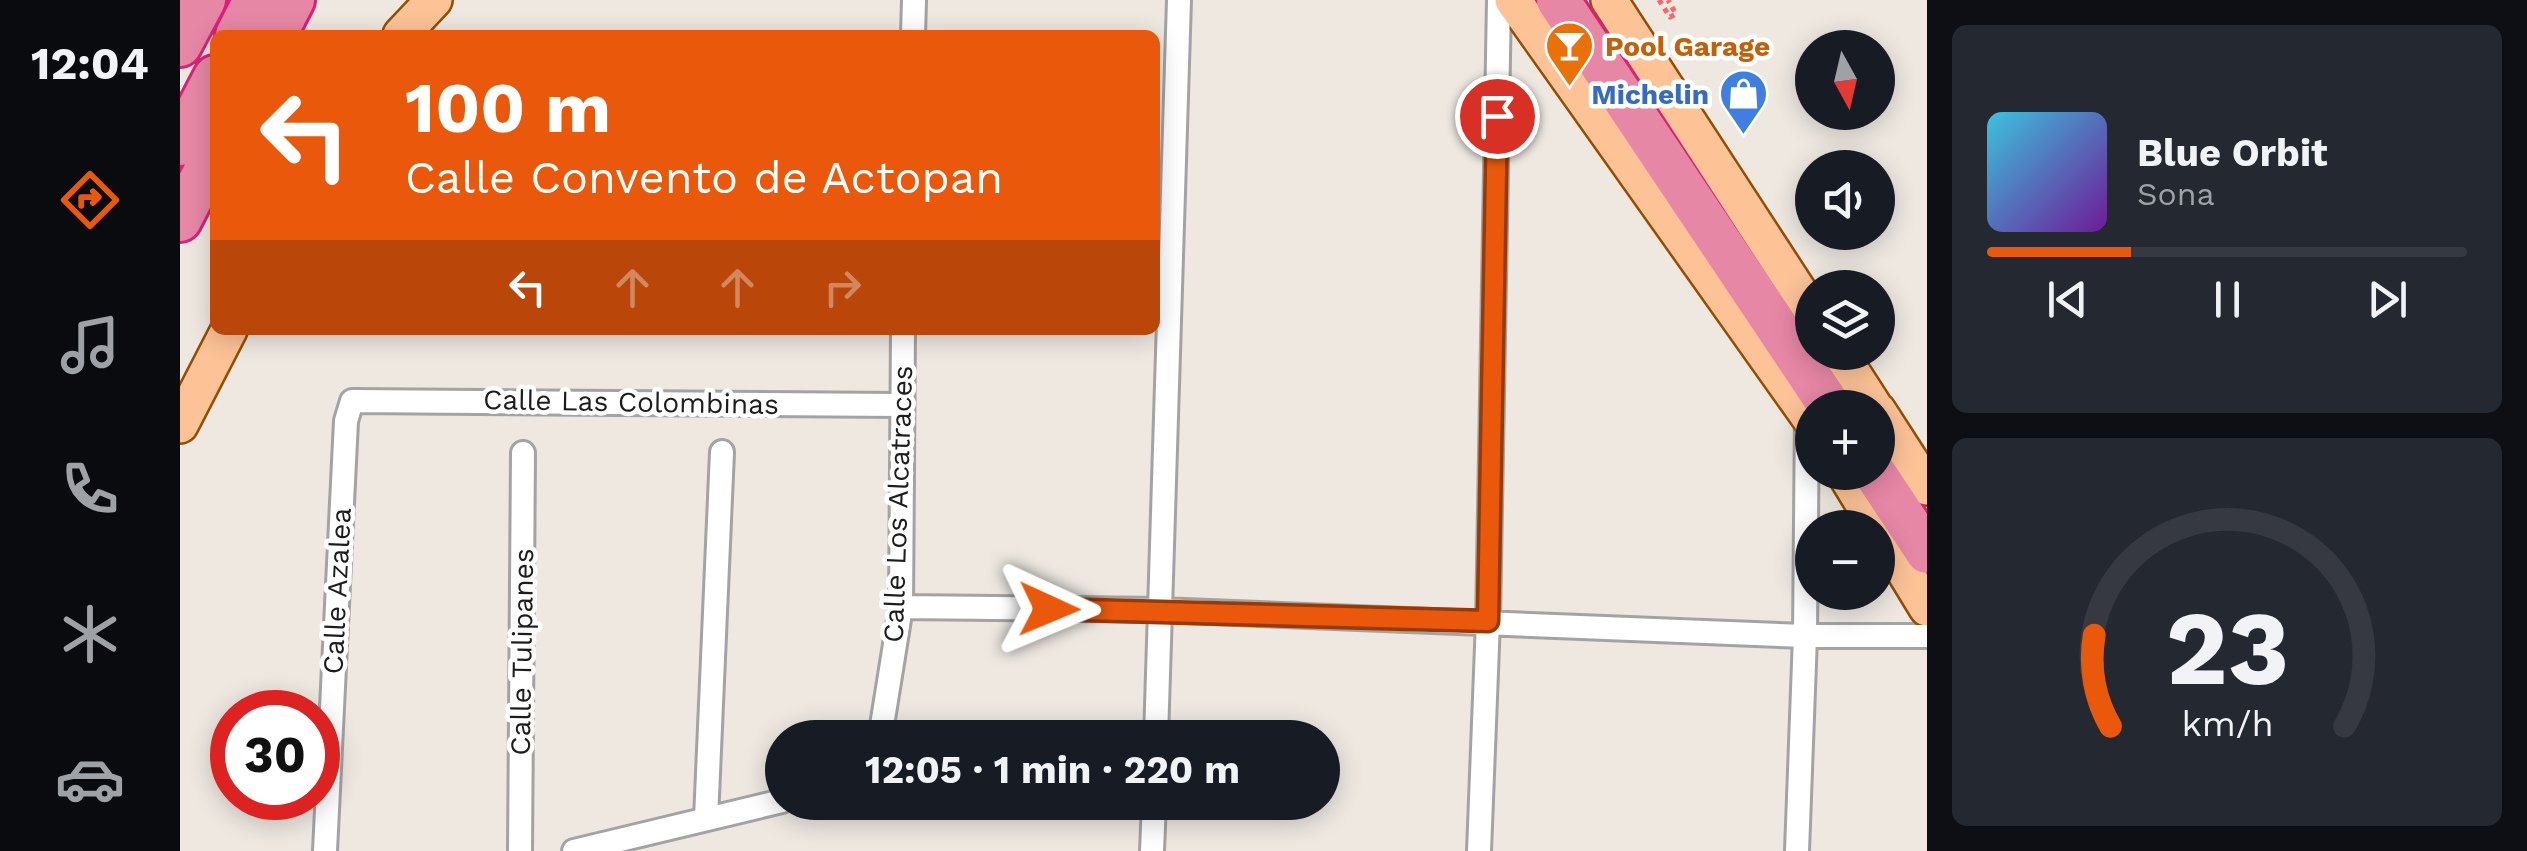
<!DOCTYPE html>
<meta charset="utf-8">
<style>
:root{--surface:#171b24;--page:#242831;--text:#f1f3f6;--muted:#9ea1a6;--line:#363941;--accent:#ea580c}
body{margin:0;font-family:"Work Sans",sans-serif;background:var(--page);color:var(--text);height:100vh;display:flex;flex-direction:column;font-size:38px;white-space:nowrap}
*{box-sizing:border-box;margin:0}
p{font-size:32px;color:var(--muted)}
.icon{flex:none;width:55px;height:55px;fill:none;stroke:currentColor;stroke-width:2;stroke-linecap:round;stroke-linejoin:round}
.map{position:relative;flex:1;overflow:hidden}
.panel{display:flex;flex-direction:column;gap:25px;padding:25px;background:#0d0f14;width:600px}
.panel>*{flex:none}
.guide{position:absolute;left:30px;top:30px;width:950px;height:305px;border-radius:15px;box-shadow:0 5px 25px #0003;background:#ea580c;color:#fff;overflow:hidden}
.needle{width:65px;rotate:172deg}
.fabs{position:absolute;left:1615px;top:30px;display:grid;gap:20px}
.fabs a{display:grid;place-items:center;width:100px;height:100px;border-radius:50%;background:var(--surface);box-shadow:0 5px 25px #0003;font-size:50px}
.speed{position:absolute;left:30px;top:690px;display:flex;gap:20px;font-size:50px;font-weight:700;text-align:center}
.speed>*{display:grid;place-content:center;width:130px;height:130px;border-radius:50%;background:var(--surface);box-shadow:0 5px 25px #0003;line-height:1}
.speed .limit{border:15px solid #d22;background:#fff;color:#111}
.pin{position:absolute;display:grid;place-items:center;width:85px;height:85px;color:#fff;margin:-42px;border:5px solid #fff;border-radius:50%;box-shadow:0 2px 10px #0007}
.me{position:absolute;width:110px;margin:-55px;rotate:91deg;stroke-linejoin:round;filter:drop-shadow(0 0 8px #0008)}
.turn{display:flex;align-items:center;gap:35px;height:210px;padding:0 30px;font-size:45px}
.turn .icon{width:130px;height:130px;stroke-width:2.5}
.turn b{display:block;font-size:70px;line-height:85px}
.lanes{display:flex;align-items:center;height:95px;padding:0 30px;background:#0003;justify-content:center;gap:50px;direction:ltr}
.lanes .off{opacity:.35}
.panel .card{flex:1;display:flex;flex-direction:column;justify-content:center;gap:15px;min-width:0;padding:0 35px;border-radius:15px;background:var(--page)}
.panel .dial{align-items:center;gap:0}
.dial svg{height:260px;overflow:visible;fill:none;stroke:var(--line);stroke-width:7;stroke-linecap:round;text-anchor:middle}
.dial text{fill:var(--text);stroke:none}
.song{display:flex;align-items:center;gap:30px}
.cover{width:120px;height:120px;border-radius:15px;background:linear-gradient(135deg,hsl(190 70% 55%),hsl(280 70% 35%))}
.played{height:10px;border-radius:5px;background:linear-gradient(90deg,var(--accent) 30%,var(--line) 30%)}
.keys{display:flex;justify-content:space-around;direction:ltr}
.trip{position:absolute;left:585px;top:720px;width:575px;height:100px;border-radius:50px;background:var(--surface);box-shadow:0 5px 25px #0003;font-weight:700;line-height:100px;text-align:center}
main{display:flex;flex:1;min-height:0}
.tabs{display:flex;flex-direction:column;width:180px;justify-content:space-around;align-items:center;background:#090b0e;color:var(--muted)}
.tabs .icon{width:70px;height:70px}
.tabs .current{color:var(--accent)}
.tabs b{font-size:45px;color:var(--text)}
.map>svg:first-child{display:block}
</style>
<main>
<nav class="tabs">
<b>12:04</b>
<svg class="icon current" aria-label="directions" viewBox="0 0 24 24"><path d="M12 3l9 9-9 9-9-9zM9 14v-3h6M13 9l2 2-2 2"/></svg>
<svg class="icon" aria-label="music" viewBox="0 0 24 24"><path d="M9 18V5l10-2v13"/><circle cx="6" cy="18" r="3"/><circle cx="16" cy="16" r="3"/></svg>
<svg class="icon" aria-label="phone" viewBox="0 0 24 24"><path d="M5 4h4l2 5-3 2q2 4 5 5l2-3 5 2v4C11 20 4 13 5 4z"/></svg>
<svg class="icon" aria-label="climate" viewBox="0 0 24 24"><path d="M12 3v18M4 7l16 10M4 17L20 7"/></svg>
<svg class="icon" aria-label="car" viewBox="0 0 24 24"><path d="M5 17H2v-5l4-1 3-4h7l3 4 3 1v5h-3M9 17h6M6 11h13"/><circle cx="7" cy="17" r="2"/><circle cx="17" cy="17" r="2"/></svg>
</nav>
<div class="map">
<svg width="1747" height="851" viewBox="0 0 1747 851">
<rect width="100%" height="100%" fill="#eee8e1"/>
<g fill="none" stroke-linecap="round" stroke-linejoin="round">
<defs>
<path id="street" d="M733,35L734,0
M721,607L980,610L1625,636H1747
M700,738L721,607L723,330
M976,738L999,0
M526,819L542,452
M145,851L166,421L172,401L721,405
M340,851L343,453
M394,851L602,801
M972,851L974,802
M1299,851L1308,621L1319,0
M1617,851L1625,636L1627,412"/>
<path id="primary" d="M1333,0L1632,421
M1429,0L1632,312
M221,35L254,0
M1659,352L1695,408
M1698,411L1747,487
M0,425L49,330
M1664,472L1747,608"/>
<path id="highway" d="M1378,0L1651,408
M57,35L75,0
M95,35L113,0
M0,45L24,0
M0,144L35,77
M0,220L35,152
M1694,472L1747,552"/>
</defs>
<use href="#street" stroke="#a3a3a3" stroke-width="28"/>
<use href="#primary" stroke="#944e00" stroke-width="40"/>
<use href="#highway" stroke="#da217a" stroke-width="48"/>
<path stroke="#fc646a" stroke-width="5" stroke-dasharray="5 5" stroke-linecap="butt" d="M1479,0L1490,17L1496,14L1488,0"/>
<use href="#street" stroke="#fff" stroke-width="22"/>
<use href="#primary" stroke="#fdc397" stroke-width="35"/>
<use href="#highway" stroke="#e787a6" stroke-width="42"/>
</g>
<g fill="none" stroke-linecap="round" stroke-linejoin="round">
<defs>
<path id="route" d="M869,609L1308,621L1317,116"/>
</defs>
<use href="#route" stroke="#983908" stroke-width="25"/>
<use href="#route" stroke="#ea580c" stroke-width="18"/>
</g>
<defs>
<symbol id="bar-pin" viewBox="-11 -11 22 30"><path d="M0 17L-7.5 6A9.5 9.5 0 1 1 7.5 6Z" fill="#e8710a" stroke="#fff"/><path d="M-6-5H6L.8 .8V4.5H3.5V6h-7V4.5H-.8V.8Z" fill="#fff"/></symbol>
<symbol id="shop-pin" viewBox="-11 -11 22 30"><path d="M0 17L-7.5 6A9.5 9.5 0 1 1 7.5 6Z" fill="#3f7fe0" stroke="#fff"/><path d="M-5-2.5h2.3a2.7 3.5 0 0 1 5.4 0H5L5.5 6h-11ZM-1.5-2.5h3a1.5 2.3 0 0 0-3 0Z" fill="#fff"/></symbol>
</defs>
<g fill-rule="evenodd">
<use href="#bar-pin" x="1362" y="18" width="55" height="75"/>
<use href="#shop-pin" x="1536" y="66" width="55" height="75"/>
</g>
<g text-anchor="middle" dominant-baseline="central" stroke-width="9" stroke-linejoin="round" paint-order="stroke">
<g font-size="28" font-weight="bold" fill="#c56008" stroke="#fff" text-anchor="start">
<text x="1425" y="46">Pool Garage</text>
</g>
<g font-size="28" font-weight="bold" fill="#366cbe" stroke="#fff" text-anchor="end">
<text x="1529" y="94">Michelin</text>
</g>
<g font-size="28" fill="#1c1c1c" stroke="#fff">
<text transform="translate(451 402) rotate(1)">Calle Las Colombinas</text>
<text transform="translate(718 504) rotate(-88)">Calle Los Alcatraces</text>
<text transform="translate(157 591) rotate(-87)">Calle Azalea</text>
<text transform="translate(342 652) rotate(-89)">Calle Tulipanes</text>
</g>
</g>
</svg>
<div class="fabs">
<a><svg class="needle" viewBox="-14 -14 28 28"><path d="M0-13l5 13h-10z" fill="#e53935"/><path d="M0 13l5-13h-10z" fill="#9ea1a6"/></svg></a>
<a><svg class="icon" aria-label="sound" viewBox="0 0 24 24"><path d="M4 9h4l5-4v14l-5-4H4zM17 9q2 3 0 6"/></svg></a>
<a><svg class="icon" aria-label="layers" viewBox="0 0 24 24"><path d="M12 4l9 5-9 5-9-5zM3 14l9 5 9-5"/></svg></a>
<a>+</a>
<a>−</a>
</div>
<div class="speed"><div class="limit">30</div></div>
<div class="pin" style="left:1317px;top:116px;background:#d93025"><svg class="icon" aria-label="arrive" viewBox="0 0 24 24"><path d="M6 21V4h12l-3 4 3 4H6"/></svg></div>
<svg class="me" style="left:869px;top:609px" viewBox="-20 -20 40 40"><path d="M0-17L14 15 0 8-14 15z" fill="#ea580c" stroke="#fff" stroke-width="4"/></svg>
<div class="trip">12:05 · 1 min · 220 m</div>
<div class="guide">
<div class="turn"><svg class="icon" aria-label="left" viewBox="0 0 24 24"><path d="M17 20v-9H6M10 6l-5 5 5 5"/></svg><div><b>100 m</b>Calle Convento de Actopan</div></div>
<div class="lanes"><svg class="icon" aria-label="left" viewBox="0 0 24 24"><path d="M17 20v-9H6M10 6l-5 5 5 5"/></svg><svg class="icon off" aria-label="ahead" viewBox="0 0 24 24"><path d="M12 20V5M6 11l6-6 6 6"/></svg><svg class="icon off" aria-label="ahead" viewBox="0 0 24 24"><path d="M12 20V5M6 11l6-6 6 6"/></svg><svg class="icon off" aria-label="right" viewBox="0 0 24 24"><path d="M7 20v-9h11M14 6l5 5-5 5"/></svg></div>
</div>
</div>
<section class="panel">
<div class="card">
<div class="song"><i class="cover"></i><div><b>Blue Orbit</b><p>Sona</p></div></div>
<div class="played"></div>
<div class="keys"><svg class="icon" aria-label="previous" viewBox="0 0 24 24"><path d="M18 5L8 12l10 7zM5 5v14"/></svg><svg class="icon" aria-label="pause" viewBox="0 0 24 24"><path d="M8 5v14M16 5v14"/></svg><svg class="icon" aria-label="next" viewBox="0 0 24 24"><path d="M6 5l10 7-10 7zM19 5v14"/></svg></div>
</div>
<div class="card dial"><svg viewBox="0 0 100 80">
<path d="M14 69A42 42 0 1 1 86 69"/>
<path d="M14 69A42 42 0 0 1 9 41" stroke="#ea580c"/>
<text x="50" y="56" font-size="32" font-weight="700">23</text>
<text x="50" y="72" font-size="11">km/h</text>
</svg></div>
</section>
</main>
